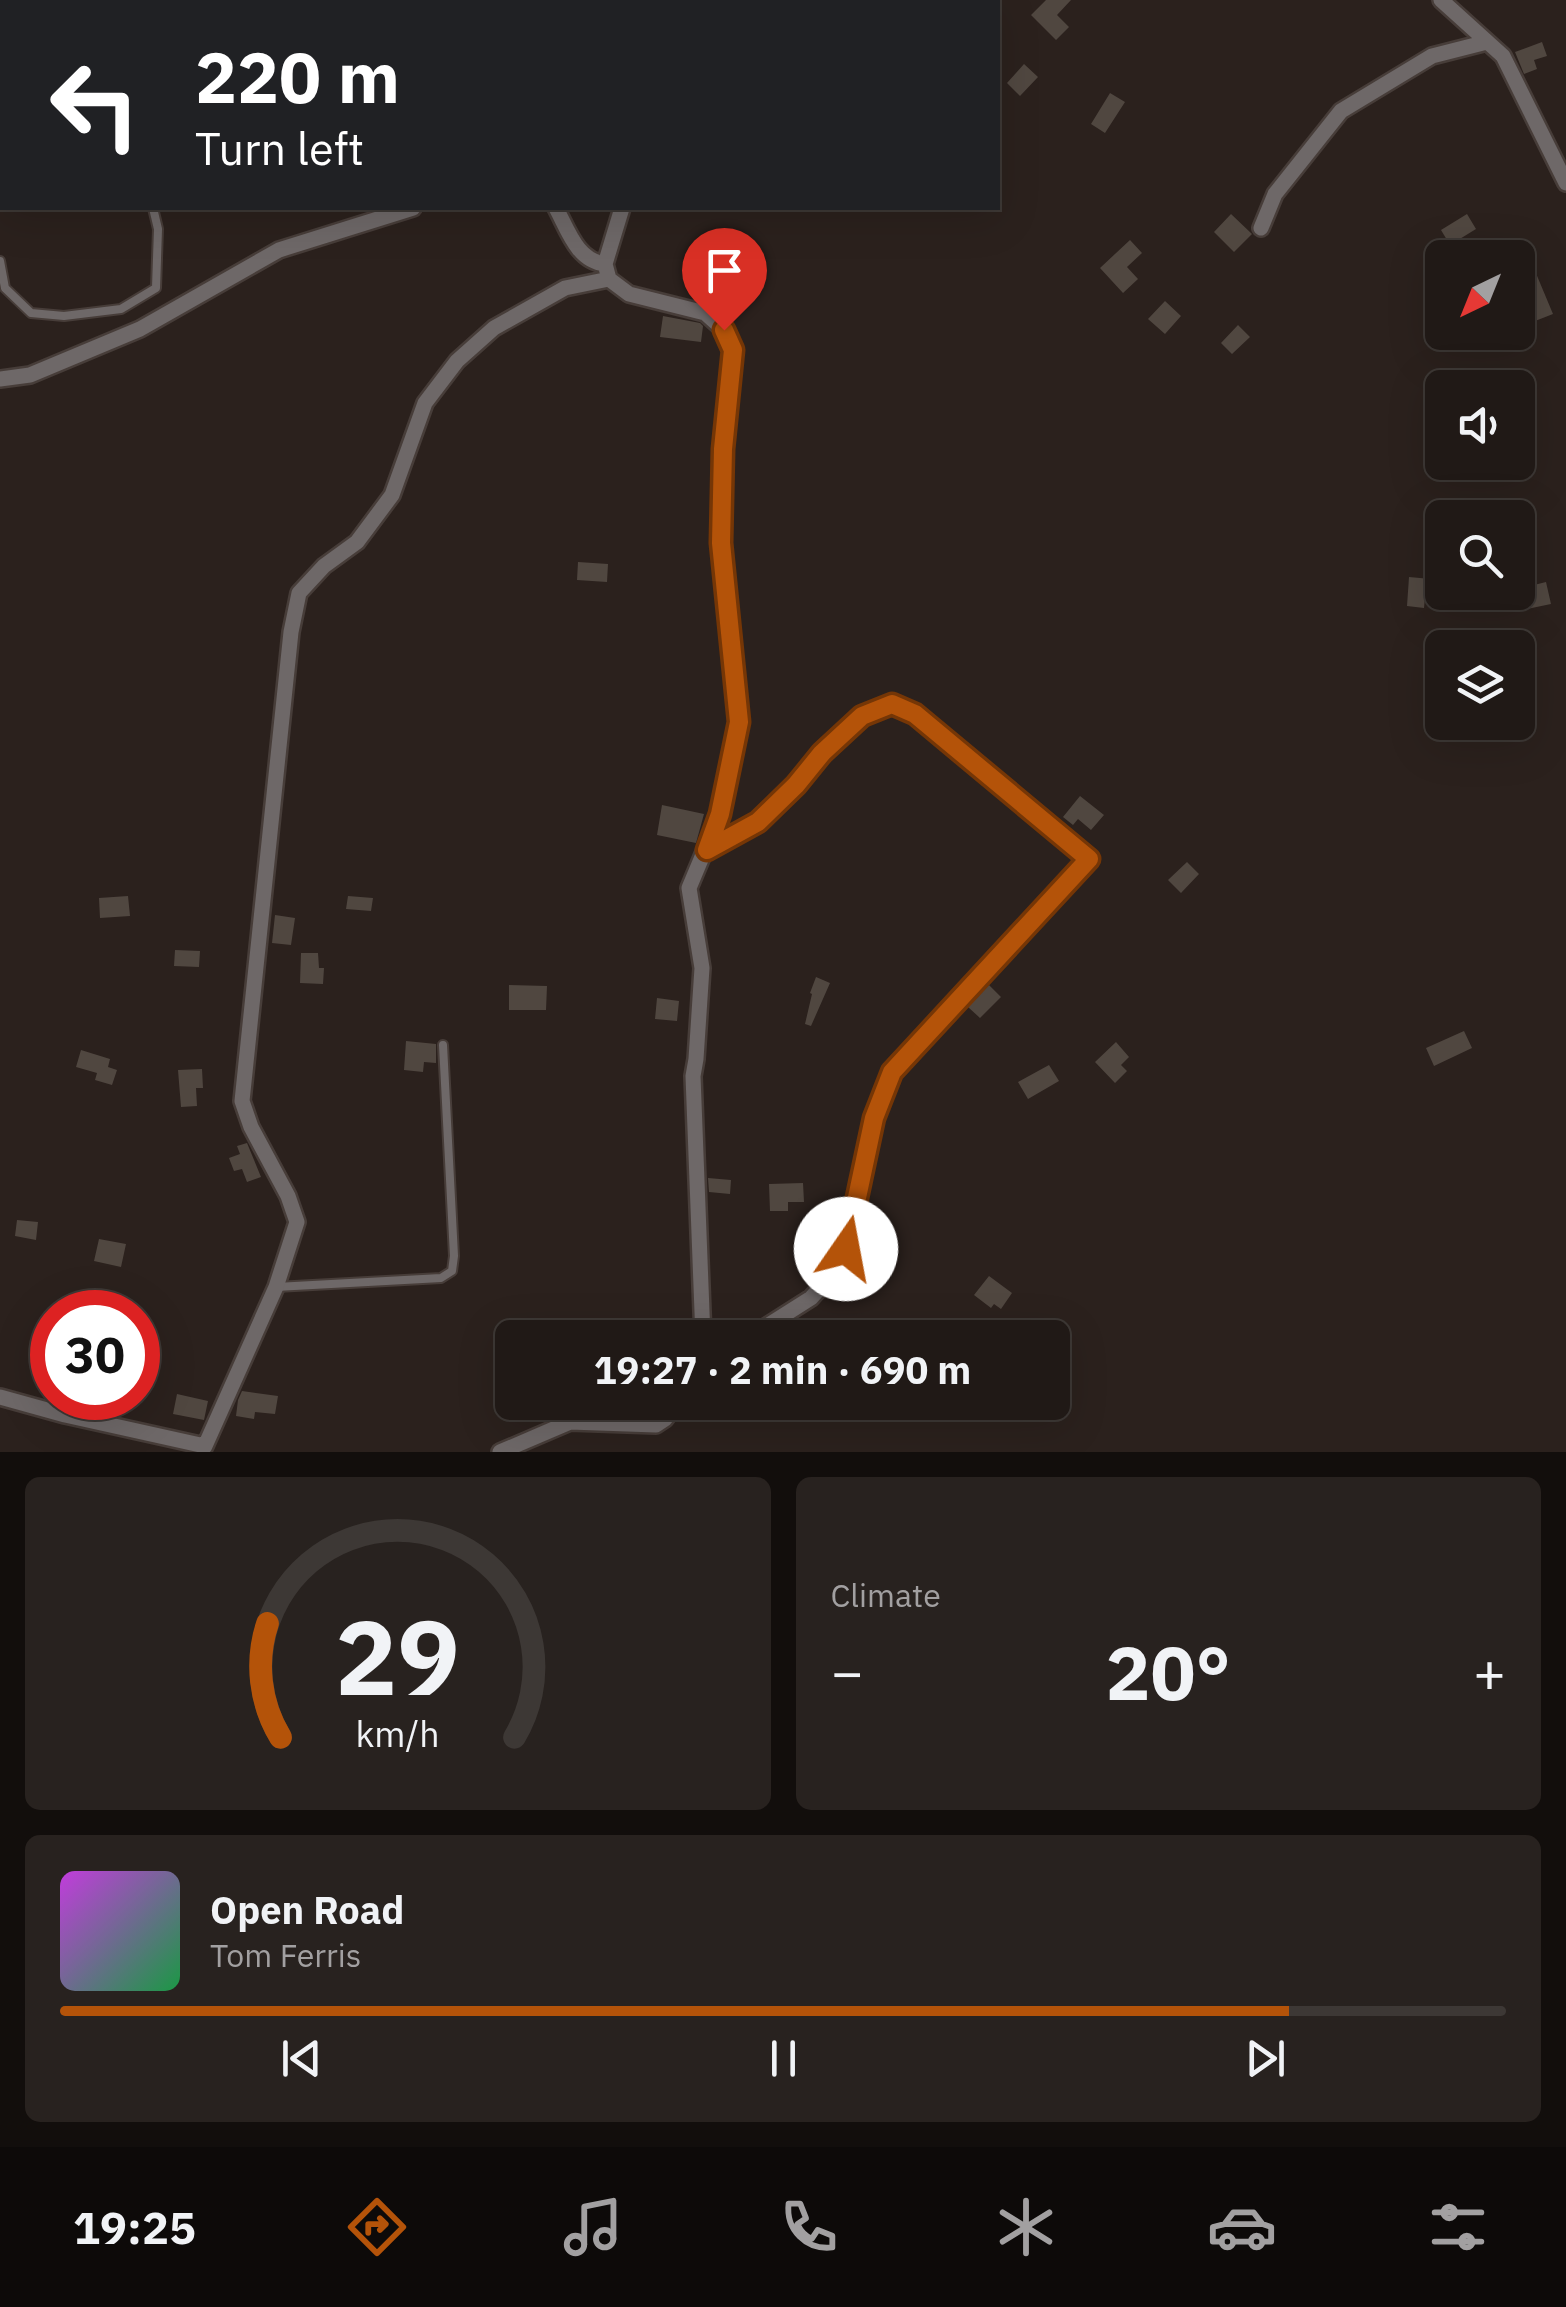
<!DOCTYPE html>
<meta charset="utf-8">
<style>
:root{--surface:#201916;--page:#28221f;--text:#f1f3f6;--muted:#a2a0a1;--line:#3d3835;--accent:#b45309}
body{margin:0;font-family:"IBM Plex Sans",sans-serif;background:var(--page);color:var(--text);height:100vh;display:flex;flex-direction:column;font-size:38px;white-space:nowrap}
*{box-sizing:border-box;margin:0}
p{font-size:32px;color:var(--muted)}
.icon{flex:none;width:55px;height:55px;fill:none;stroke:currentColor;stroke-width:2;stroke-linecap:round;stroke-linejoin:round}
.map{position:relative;height:1452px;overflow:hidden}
.side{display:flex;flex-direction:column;gap:25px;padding:25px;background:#120e0c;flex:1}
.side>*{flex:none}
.guide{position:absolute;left:0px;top:0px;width:1000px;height:210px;box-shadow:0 10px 40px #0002,0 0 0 2px var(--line);background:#202124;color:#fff;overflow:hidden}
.needle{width:65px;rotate:223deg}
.fabs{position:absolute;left:1425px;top:240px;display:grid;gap:20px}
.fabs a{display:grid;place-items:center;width:110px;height:110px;border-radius:15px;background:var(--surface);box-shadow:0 10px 40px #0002,0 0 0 2px var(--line);font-size:50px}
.speed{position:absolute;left:30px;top:1290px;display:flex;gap:20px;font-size:50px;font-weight:700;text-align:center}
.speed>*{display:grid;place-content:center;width:130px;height:130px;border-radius:50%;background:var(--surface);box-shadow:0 10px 40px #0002,0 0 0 2px var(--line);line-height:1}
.speed .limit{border:15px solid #d22;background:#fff;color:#111}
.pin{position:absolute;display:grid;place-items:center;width:85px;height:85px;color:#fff;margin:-102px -42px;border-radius:50% 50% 50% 0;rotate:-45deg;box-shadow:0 0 10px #0007}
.pin .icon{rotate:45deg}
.me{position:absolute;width:110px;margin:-55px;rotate:12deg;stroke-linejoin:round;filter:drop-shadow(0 0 8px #0008)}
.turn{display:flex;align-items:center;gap:35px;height:210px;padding:0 30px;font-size:45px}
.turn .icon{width:130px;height:130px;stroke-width:2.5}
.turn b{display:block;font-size:70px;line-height:85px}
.big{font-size:75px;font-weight:700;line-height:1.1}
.side .widget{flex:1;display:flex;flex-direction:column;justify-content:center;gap:15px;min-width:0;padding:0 35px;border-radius:15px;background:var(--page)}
.side .dial{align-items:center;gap:0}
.dial svg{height:260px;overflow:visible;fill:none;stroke:var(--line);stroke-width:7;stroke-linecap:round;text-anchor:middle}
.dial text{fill:var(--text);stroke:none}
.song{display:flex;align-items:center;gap:30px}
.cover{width:120px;height:120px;border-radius:15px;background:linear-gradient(135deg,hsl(290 70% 55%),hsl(140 70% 35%))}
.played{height:10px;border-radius:5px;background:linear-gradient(90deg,var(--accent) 85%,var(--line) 85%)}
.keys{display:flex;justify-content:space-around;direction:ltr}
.heat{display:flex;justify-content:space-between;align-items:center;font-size:55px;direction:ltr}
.side .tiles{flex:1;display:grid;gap:25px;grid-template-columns:1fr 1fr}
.widget:last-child{grid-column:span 2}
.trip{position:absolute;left:495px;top:1320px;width:575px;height:100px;border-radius:15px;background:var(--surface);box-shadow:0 10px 40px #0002,0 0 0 2px var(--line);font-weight:700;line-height:100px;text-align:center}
.tab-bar{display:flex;height:160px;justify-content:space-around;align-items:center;background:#0d0a09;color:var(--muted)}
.tab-bar .icon{width:70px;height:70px}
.tab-bar .active{color:var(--accent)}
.tab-bar b{font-size:45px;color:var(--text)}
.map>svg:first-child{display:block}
</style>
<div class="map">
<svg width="1566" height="1452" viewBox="0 0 1566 1452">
<rect width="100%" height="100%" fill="#2b211d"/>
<path fill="#504740" d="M1046,0H1071L1057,15L1069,27L1056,40L1031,15Z
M1542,42L1547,56L1534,60L1537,69L1524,74L1515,52Z
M1024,64L1038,77L1020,96L1007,83Z
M1110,93L1125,102L1105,133L1091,124Z
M1231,214L1252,234L1234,252L1214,232Z
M1467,214L1476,229L1450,245L1441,230Z
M1130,240L1142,253L1127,267L1138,279L1123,293L1100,268Z
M1535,271L1553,314L1530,323L1518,295V279Z
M1165,301L1181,316L1165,334L1148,319Z
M663,316L700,323L703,326L701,342L660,337Z
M1238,325L1250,337L1232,354L1221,343Z
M578,562L608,564L607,582L577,580Z
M1409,577L1442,580V599L1425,597L1424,608L1407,606Z
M1546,582L1551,604L1527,609L1522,588Z
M1080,796L1104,815L1091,830L1078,819L1073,825L1063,817Z
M662,805L704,814L696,843L657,835Z
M1187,862L1199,874L1181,893L1168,880Z
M128,896L130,916L100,918L99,898Z
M348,896L373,898L371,911L346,909Z
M275,915L295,918L291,945L272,943Z
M175,950L200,951L199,967L174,966Z
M301,953H318L319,968H324L323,984L300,983Z
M816,977L830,983L811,1026L805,1024L812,994L810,993Z
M509,985L547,986L546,1010H509Z
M989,985L1001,997L980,1018L968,1007Z
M657,998L679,1001L677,1021L655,1019Z
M1464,1031L1472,1048L1434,1066L1426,1048Z
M406,1041L436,1044V1063L424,1062L423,1072L404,1070Z
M1116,1042L1129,1057L1121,1065L1127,1071L1115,1083L1095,1062Z
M81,1050L110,1059L108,1067L117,1070L112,1085L95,1080L97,1073L76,1067Z
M1049,1065L1059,1081L1028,1099L1018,1082Z
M202,1069L203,1088H196L197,1106L181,1107L178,1070Z
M247,1143L261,1177L247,1182L242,1169L234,1171L229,1158L240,1154L237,1146Z
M708,1178L731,1180L730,1194L709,1192Z
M803,1183L804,1202H788V1211H770L769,1184Z
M17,1220L38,1222L36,1240L15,1236Z
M99,1239L126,1244L121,1267L94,1261Z
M989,1276L1012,1293L1001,1309L994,1304L991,1308L974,1295Z
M242,1391L278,1396L275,1414L255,1412L254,1419L236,1416L238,1400Z
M177,1394L208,1401L204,1420L173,1414Z"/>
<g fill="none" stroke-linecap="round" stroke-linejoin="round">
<defs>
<path id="lane" d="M265,2L267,0
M0,261L5,288L31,313L64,316L121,309L156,288L158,229L153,208
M276,1287L441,1278L452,1271L454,1256L443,1045"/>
<path id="street" d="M1441,0L1503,56L1566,183
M685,2V0
M556,208C568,230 577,261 605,264
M622,208L605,264L609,279L629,294L705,313L724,330L733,351L723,449L721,543L739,722L720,814L689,888L702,968L696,1059L693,1076L703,1338
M1261,228L1275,194L1341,111L1432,56L1487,42
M0,379L30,375L140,329L279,250L413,208
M707,850L758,822L797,785L821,753L862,716L892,704L915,715L1089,859L892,1073L874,1119L846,1249L829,1278L811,1298L748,1338
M0,1397L65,1415L205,1446L276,1287L297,1222L288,1196L251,1127L242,1101L291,632L299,593L324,566L357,542L392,495L425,403L457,361L494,328L565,288L609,279
M500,1452L570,1422L656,1425L665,1419L678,1402"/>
</defs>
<use href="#lane" stroke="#473d39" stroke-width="12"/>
<use href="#street" stroke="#473d39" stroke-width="20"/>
<use href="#lane" stroke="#6e6868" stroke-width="8"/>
<use href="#street" stroke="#6e6868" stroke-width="15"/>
</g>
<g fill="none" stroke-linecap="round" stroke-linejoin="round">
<defs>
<path id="route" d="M724,330L733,350L723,449L721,543L739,722L720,814L707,850L758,822L796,785L822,753L862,716L892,704L915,714L1089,859L892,1072L874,1118L846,1249"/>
</defs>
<use href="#route" stroke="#753606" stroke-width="25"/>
<use href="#route" stroke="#b45309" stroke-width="18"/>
</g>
</svg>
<div class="fabs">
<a><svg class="needle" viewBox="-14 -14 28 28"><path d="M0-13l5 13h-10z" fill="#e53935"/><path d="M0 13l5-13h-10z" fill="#a2a0a1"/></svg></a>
<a><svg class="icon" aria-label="sound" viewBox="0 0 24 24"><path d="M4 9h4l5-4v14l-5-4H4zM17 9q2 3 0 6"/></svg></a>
<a><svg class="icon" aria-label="search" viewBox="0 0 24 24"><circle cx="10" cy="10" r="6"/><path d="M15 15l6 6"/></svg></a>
<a><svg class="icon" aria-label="layers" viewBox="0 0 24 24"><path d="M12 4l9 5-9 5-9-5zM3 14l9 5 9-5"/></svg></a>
</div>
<div class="speed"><div class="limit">30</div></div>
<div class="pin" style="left:724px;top:330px;background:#d93025"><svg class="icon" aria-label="arrive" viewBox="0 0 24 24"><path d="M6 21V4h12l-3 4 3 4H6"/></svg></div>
<svg class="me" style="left:846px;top:1249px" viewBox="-20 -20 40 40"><circle r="19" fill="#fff"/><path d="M0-13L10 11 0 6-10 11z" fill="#b45309"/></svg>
<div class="trip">19:27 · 2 min · 690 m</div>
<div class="guide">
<div class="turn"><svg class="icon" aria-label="left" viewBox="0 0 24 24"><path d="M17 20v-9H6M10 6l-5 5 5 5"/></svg><div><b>220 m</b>Turn left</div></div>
</div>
</div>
<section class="side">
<div class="tiles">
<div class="widget dial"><svg viewBox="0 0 100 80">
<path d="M14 69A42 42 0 1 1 86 69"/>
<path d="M14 69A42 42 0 0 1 10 34" stroke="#b45309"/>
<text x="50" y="56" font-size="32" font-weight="700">29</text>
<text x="50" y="72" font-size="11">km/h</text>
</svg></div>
<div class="widget"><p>Climate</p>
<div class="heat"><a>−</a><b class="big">20°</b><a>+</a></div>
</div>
<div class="widget">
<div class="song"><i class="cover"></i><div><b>Open Road</b><p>Tom Ferris</p></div></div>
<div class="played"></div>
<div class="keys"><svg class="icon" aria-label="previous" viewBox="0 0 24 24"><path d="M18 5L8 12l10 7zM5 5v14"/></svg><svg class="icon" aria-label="pause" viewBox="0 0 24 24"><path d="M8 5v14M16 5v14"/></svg><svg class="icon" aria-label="next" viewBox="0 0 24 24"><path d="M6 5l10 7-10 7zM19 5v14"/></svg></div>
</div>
</div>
</section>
<nav class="tab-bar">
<b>19:25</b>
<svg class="icon active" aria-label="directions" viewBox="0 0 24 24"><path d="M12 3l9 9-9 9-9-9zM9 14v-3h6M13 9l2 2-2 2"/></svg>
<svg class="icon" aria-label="music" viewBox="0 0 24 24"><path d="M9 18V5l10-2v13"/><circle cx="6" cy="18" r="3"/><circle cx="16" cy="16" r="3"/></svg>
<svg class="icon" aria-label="phone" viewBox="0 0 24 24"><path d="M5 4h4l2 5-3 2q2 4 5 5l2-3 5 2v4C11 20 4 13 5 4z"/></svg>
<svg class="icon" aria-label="climate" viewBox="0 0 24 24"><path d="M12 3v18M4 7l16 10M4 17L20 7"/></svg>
<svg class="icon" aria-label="car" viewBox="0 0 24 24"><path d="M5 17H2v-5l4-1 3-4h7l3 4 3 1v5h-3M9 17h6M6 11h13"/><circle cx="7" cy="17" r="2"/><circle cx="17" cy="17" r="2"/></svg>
<svg class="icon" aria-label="filters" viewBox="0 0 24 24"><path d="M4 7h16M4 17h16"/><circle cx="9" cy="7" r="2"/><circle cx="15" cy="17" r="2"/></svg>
</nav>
